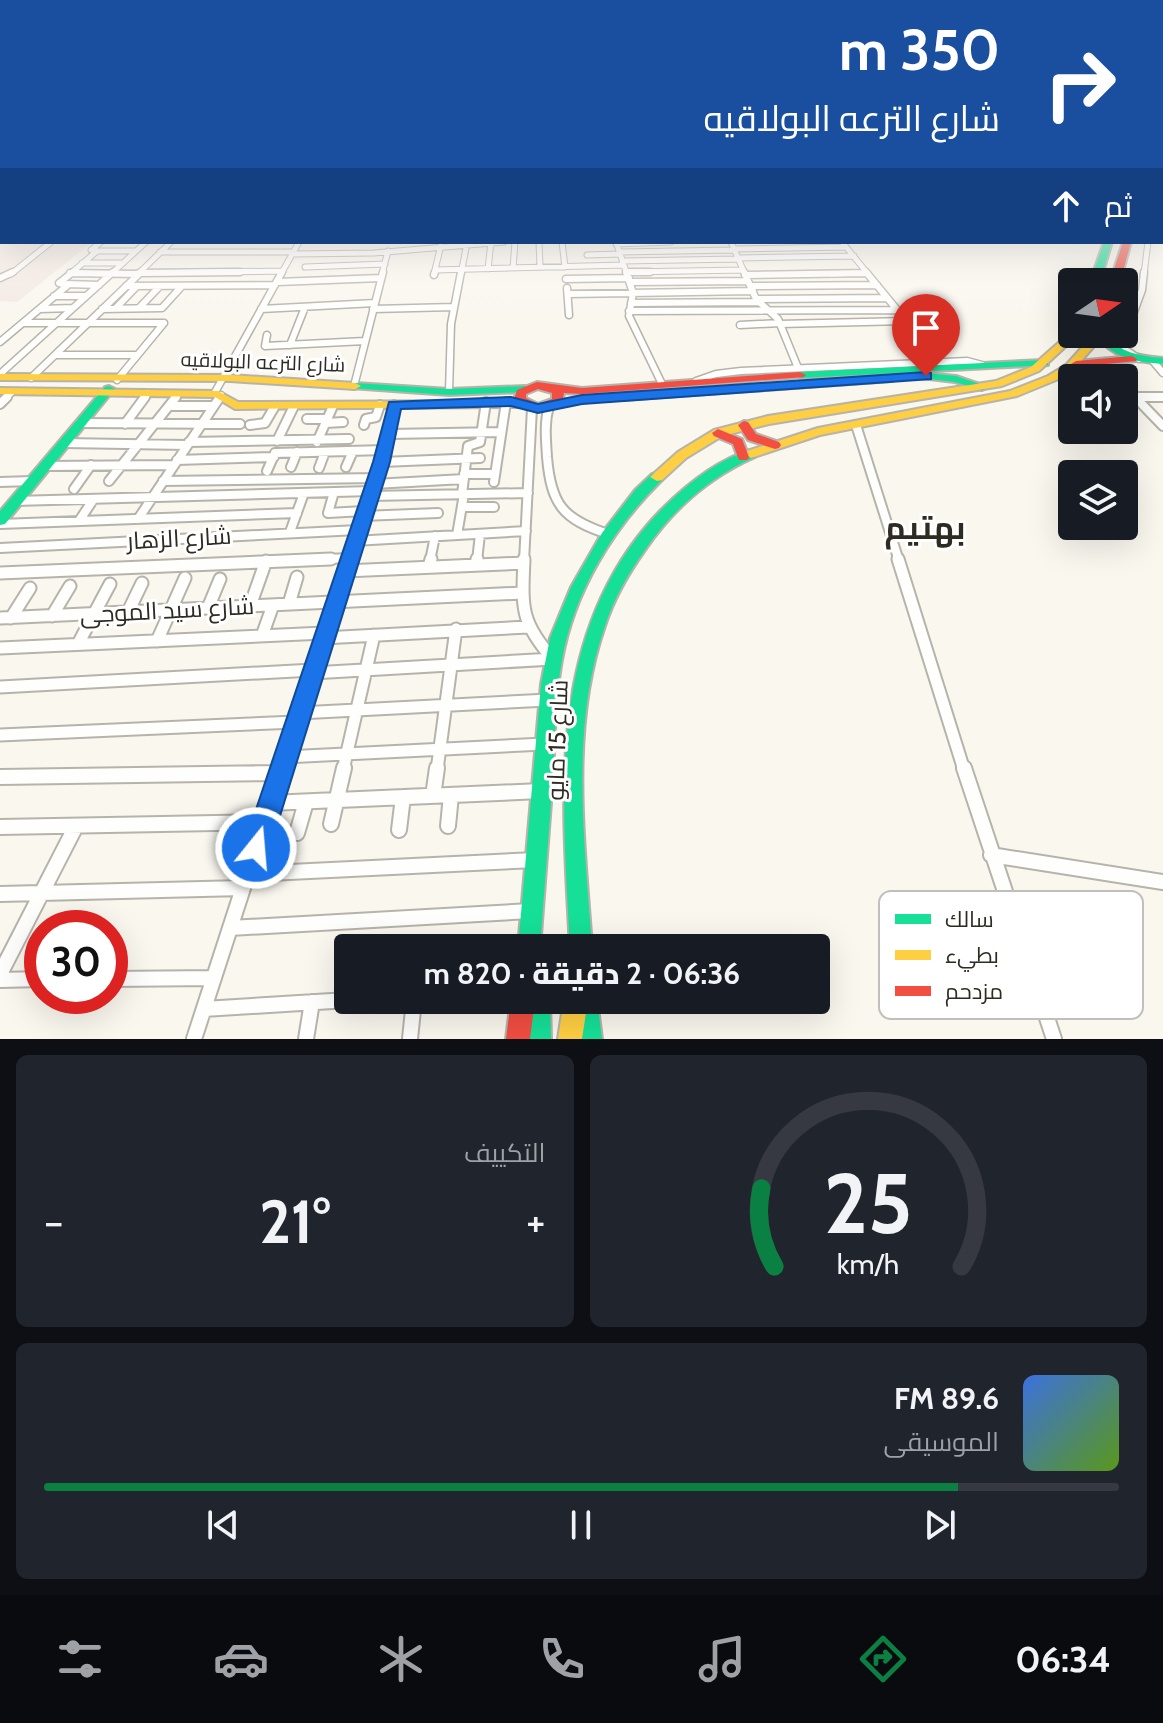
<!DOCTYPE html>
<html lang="ar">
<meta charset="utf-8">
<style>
:root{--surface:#171b24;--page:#20242c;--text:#f1f3f6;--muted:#9ea1a6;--line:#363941;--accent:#0b8043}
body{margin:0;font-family:Cabin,Cairo,sans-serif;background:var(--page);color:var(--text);direction:rtl;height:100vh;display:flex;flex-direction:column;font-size:30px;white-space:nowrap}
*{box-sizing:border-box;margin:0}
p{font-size:26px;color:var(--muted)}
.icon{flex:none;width:44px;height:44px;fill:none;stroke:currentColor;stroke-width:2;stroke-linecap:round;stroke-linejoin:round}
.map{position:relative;height:1039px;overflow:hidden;direction:ltr}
.side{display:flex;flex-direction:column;gap:16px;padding:16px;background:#0d0f14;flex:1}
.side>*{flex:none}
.top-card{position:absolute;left:0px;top:0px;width:1164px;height:244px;box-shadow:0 8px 32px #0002;direction:rtl;background:#1a4fa0;color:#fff;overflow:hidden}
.needle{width:52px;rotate:77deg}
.fabs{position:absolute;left:1058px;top:268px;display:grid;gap:16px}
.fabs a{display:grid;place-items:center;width:80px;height:80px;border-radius:8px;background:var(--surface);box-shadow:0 8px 32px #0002;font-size:40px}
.speed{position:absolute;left:24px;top:910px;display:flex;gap:16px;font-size:40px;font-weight:700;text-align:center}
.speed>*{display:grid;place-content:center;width:104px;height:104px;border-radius:50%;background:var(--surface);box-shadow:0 8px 32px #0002;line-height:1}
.speed .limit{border:12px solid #d22;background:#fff;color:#111}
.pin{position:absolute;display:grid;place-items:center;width:68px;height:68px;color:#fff;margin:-82px -34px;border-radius:50% 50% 50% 0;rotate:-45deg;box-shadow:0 0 8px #0007}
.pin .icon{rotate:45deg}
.me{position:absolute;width:88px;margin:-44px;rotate:17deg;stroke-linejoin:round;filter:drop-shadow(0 0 6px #0008)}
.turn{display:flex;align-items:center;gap:28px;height:168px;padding:0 32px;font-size:36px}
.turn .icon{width:104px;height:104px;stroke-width:2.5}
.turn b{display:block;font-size:56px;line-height:68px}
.then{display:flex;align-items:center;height:76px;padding:0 32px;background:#0003;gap:16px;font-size:30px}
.big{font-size:60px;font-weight:800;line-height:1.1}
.side .widget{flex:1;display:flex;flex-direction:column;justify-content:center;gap:12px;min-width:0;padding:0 28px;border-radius:12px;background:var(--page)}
.side .dial{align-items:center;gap:0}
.dial svg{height:208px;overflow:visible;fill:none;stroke:var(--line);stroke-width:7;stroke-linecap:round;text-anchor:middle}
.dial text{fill:var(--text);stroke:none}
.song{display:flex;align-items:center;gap:24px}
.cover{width:96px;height:96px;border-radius:12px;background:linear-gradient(135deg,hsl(220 70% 55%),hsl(90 70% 35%))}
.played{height:8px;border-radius:4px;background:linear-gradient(90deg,var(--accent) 85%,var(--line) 85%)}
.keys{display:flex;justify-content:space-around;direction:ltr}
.heat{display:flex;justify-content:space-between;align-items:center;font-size:44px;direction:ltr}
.side .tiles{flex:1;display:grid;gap:16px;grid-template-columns:1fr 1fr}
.widget:last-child{grid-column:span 2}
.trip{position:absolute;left:334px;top:934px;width:496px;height:80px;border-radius:8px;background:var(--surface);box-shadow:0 8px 32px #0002;font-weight:800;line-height:80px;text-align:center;direction:rtl}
.menu{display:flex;height:128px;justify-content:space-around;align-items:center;background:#090b0e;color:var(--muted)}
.menu .icon{width:56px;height:56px}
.menu .active{color:var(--accent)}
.menu b{font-size:36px;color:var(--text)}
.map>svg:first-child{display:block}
</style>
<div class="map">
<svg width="1163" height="1039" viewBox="0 0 1163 1039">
<rect width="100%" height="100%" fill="#faf7ef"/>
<path fill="#f3e9e3" d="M0,227L2,242H92L17,302L0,301Z"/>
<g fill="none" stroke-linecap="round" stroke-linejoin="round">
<defs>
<path id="street-far4" d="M539,242L540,267
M562,242L565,267
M616,242L627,274
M731,242L745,274
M842,242L868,274
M616,244L671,242
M734,249L846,247
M95,251H136
M160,252H294
M619,252L734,250
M293,254L374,253L504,242
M587,255L620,254
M738,258L854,256
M622,261L738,259
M82,263H123
M305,267L385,264
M513,268L515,242
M488,269L491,242
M435,270L624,265
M627,272L743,270
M70,273L111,274
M139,273L283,271
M11,274L51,242
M70,274L96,252L91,250L101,242
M111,274L146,242
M138,274L171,242
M281,274L299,242
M382,274L388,251
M434,274L441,245
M461,274L467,243
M830,274L867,273
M1144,274L1148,242"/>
<path id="street-far3" d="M626,272L633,293L629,316L662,384
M627,272H650
M744,272L756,299L778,319L798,368
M866,272L940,362
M70,273L138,274
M139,273L240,272
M434,275L435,272
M745,275L867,273
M0,278L13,272
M566,279L629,278
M277,282L381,278
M631,282L748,281
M68,284L99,285
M126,286L275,285
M751,286L877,285
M567,288L569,315
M568,294L753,291
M54,296H86
M756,299L887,298
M631,303L759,302
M139,308L160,286
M40,309L73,308
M102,309L162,308L182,286
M115,309L137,286
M261,309L375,303
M373,309L454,307
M629,311L897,310
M23,323H164
M780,324L906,321
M740,325L780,323
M267,335L265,346L365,341
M0,342L68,285L59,283L73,272
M290,345L305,307
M56,355H137
M1139,359L1126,350L1123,342L1142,290L1144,272
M1152,360L1163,373
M1102,362L1117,378
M0,374L113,272
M31,378L141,272
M117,380L164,323
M696,381L716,374L741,371L967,361L982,365
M1124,385L1137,399
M354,386L383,272
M449,392L451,324L461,272
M214,394L282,272
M1135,397H1163
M5,399L12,392
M144,399L148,393
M174,399L178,394
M218,399L221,395"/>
<path id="street-far2" d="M1135,397L1163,426
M1135,397H1163
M0,404L7,397
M169,406H213
M549,406C544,423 546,440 547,457C551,505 563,519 608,534
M307,419H327
M80,423L240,424
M326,423L343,422
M125,424L145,397
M250,425L265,423L275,406
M364,425L366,419L376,417L380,405
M856,425L899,561
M390,434L501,432
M277,441L294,406
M189,442L349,439
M317,442L333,406
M64,443L187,445
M275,453L385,450
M177,460L274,457
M382,462L480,458
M45,466L174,465
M291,467L297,452
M346,467L353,451
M319,468L325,452
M267,471L274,455
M464,474H495
M109,481L176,397
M163,481L376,478
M0,482L32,481
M494,482L506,402
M374,484L464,479
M74,489L91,465
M334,492L328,513L364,511
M462,494L468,446L480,442L486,402
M370,496L528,493
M15,501L371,491
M462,507H494
M362,516L438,513
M138,519L220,397
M79,521L93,500
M0,524L297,513
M290,532L304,493
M457,535L464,494
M354,541L526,531
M0,548L358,530
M284,561L349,558
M350,561L382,462L394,405
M430,561L435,536
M477,561L480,534
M524,561L532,408"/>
<path id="street-far1" d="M524,559C522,607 520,622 553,659
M898,559L964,770
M476,565L477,559
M429,567L431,559
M345,571L524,563
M0,573L331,559
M289,604L297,577
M250,606L266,561
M208,608L220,579
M128,612L142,583
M52,616L70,586
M0,618L522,593
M11,618L30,588
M262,636L273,605
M323,638L528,627
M157,641L185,578
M78,644L110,584
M0,648L324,633
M312,673L553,659
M0,687L313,670
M299,713L548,700
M0,735L296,722
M285,757L544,744
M282,770L350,559
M343,770L374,635
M437,770L456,629"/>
<path id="street" d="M964,768L1054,1039
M0,777L280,773
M433,796L437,768
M270,803L541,791
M331,824L344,768
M448,826L451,795
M0,827L264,822
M399,830L403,797
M297,833L306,802
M991,855L1163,882
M248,874L536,860
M0,894L243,888
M230,928L531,911
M0,974L76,826
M110,979L214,978
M0,980L42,979
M204,1009L348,1000
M194,1039L282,768
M306,1039L312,1002
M410,1039L414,1000"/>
<path id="fast" d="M1104,242H1112L1100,282H1090Z
M1095,334H1105C1119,353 1140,356 1163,358V364C1135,362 1112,358 1095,334Z
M1044,360L1048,361V365L800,378L794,375L800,372Z
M925,373L956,376L988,387L982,390L955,382L921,378V374Z
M355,383L449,389L525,386L531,389L525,392L449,395L351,388V384Z
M109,386L115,389L113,391L5,524L0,525V511L105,387Z
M589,396L593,397V401L554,407L548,404L554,401Z
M751,450L757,454L755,457C710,477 673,509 645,550C628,574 614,598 605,626C569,728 585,843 592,948H570C562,796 545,629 661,510C686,485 716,460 751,450Z
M657,473L664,477L662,480C613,528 574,592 562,660C555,698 555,738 553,776C549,834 544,891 540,948H518L541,684L550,638L571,587L602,533L635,490L652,474Z
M526,1000H550L551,1039H527Z
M573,1000H597L602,1039H578Z"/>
<path id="slow" d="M1072,331V334H1078L1077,336L1039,371L1002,386L769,424L722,436L686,458L662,480L657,481L650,477L678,452L714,430L768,416L996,381L1031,367Z
M1094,334H1105L1074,369L1056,380L1017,396L820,435L751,458L745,454L747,451L818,428L1010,391L1048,376L1066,365Z
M0,374L230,375L355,383L361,386L355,389L230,381L0,380Z
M888,376L892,377V381L622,400L616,397L622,394Z
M0,388L218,391L238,402L523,401L529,404L523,407L235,409L215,397L0,394Z
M564,1000H588L582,1039H558Z"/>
<path id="jam" d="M1123,242H1131L1120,282H1110Z
M1132,356L1137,359L1136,361L1076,367L1071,364L1076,361Z
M800,372L806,375L804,377L582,394L564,393L562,403L538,412L514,400L517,390L537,382L582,388ZM538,389L552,393V399L538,404L526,398V394Z
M744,421L748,422L756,434L779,442L781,445L779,448L775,449L748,440L738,425Z
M718,429L742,439L749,457L747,460H739L733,444L714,436L712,433Z
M511,1000H535L530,1039H506Z"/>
</defs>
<use href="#street-far4" stroke="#b6b3ab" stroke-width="7"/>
<use href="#street-far3" stroke="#b6b3ab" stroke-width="9"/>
<use href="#street-far2" stroke="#b6b3ab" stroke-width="12"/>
<use href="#street-far1" stroke="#b6b3ab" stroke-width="15"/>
<use href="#street" stroke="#b6b3ab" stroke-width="18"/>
<use href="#fast" stroke="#b6b3ab" stroke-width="4"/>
<use href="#slow" stroke="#b6b3ab" stroke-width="4"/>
<use href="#jam" stroke="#b6b3ab" stroke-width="4"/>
<use href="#street-far4" stroke="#fefefd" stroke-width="5"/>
<use href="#street-far3" stroke="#fefefd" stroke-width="6"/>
<use href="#street-far2" stroke="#fefefd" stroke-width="8"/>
<use href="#street-far1" stroke="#fefefd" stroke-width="11"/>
<use href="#street" stroke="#fefefd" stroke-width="14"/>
<use href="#fast" fill="#16e098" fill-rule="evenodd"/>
<use href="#slow" fill="#ffcf43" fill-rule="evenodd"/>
<use href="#jam" fill="#f24e42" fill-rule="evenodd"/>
</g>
<linearGradient id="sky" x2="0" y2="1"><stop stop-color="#87beea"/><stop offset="0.55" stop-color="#fdfbf8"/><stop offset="1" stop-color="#fdfbf8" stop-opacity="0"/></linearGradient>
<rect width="1163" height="321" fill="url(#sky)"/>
<path fill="#1a73e8" stroke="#114b97" stroke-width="2" d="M926,372L931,373V379L582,404L538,413L511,406L401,409L390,462L270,848L266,858L256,862L247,858L243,848L373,462L389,402L511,397L538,404L582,395Z"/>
<g text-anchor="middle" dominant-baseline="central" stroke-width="6" stroke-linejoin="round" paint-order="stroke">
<g font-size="20" fill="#2e2b21" stroke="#fff">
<text transform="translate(263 362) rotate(2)">شارع الترعه البولاقيه</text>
</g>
<g font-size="24" fill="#2e2b21" stroke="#fff">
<text transform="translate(179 538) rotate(-3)">شارع الزهار</text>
<text transform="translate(167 610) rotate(-3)">شارع سيد الموجى</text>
<text transform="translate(557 740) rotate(-88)">شارع 15 مايو</text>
</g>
<g font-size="32" font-weight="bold" fill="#2e2b21" stroke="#fff">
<text x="925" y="527">بهتيم</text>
</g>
</g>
<rect x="879" y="891" width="264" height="128" rx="12" fill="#fff" stroke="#c0bfbc" stroke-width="2"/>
<rect x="895" y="914" width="36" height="10" fill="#16e098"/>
<rect x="895" y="950" width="36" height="10" fill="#ffcf43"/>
<rect x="895" y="986" width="36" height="10" fill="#f24e42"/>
<g font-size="22" fill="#2e2b21">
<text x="945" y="927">سالك</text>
<text x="945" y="963">بطيء</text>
<text x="945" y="999">مزدحم</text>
</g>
</svg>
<div class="fabs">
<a><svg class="needle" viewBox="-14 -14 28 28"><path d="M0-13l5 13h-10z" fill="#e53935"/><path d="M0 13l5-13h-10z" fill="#9ea1a6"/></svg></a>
<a><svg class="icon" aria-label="sound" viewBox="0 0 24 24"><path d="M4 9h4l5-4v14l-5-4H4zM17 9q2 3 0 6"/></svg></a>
<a><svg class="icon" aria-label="layers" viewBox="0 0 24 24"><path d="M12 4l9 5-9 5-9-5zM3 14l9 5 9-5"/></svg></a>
</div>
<div class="speed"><div class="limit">30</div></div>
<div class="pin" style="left:926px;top:376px;background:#d93025"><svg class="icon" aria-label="arrive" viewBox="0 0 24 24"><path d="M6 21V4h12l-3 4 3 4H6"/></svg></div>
<svg class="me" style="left:256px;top:848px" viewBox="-20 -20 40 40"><circle r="17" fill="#1a73e8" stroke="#fff" stroke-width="3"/><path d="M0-11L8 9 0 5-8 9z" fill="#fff"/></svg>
<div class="trip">06:36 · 2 دقيقة · 820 m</div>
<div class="top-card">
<div class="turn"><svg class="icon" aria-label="right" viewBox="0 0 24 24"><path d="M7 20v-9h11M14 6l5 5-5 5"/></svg><div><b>350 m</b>شارع الترعه البولاقيه</div></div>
<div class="then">ثم<svg class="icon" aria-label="ahead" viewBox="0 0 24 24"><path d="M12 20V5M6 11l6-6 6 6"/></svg></div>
</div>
</div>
<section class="side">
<div class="tiles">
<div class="widget dial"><svg viewBox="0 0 100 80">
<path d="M14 69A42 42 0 1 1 86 69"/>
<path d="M14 69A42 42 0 0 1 9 39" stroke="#0b8043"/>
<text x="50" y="56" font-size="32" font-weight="700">25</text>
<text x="50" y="72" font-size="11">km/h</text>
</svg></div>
<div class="widget"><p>التكييف</p>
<div class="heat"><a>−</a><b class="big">21°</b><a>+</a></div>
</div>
<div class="widget">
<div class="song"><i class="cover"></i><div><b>89.6 FM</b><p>الموسيقى</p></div></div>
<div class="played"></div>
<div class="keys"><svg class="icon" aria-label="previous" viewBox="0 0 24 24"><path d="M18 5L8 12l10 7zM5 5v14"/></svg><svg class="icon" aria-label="pause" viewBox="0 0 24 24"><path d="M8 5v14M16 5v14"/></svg><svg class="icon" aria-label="next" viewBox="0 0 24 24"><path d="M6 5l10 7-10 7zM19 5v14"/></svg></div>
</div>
</div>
</section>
<nav class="menu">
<b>06:34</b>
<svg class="icon active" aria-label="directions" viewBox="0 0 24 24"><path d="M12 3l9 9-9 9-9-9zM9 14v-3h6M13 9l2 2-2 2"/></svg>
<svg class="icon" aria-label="music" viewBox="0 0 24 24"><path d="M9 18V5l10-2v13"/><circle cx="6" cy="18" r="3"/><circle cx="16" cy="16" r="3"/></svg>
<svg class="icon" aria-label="phone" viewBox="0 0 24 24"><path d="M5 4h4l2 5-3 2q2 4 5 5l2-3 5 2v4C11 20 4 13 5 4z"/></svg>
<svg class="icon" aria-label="climate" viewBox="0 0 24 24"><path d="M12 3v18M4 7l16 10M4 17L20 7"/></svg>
<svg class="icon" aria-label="car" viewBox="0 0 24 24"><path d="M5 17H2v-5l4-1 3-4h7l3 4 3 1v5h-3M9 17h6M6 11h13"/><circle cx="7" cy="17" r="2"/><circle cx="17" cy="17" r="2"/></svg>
<svg class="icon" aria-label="filters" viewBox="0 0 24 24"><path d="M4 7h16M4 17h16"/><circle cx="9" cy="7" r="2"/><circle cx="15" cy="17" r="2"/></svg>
</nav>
